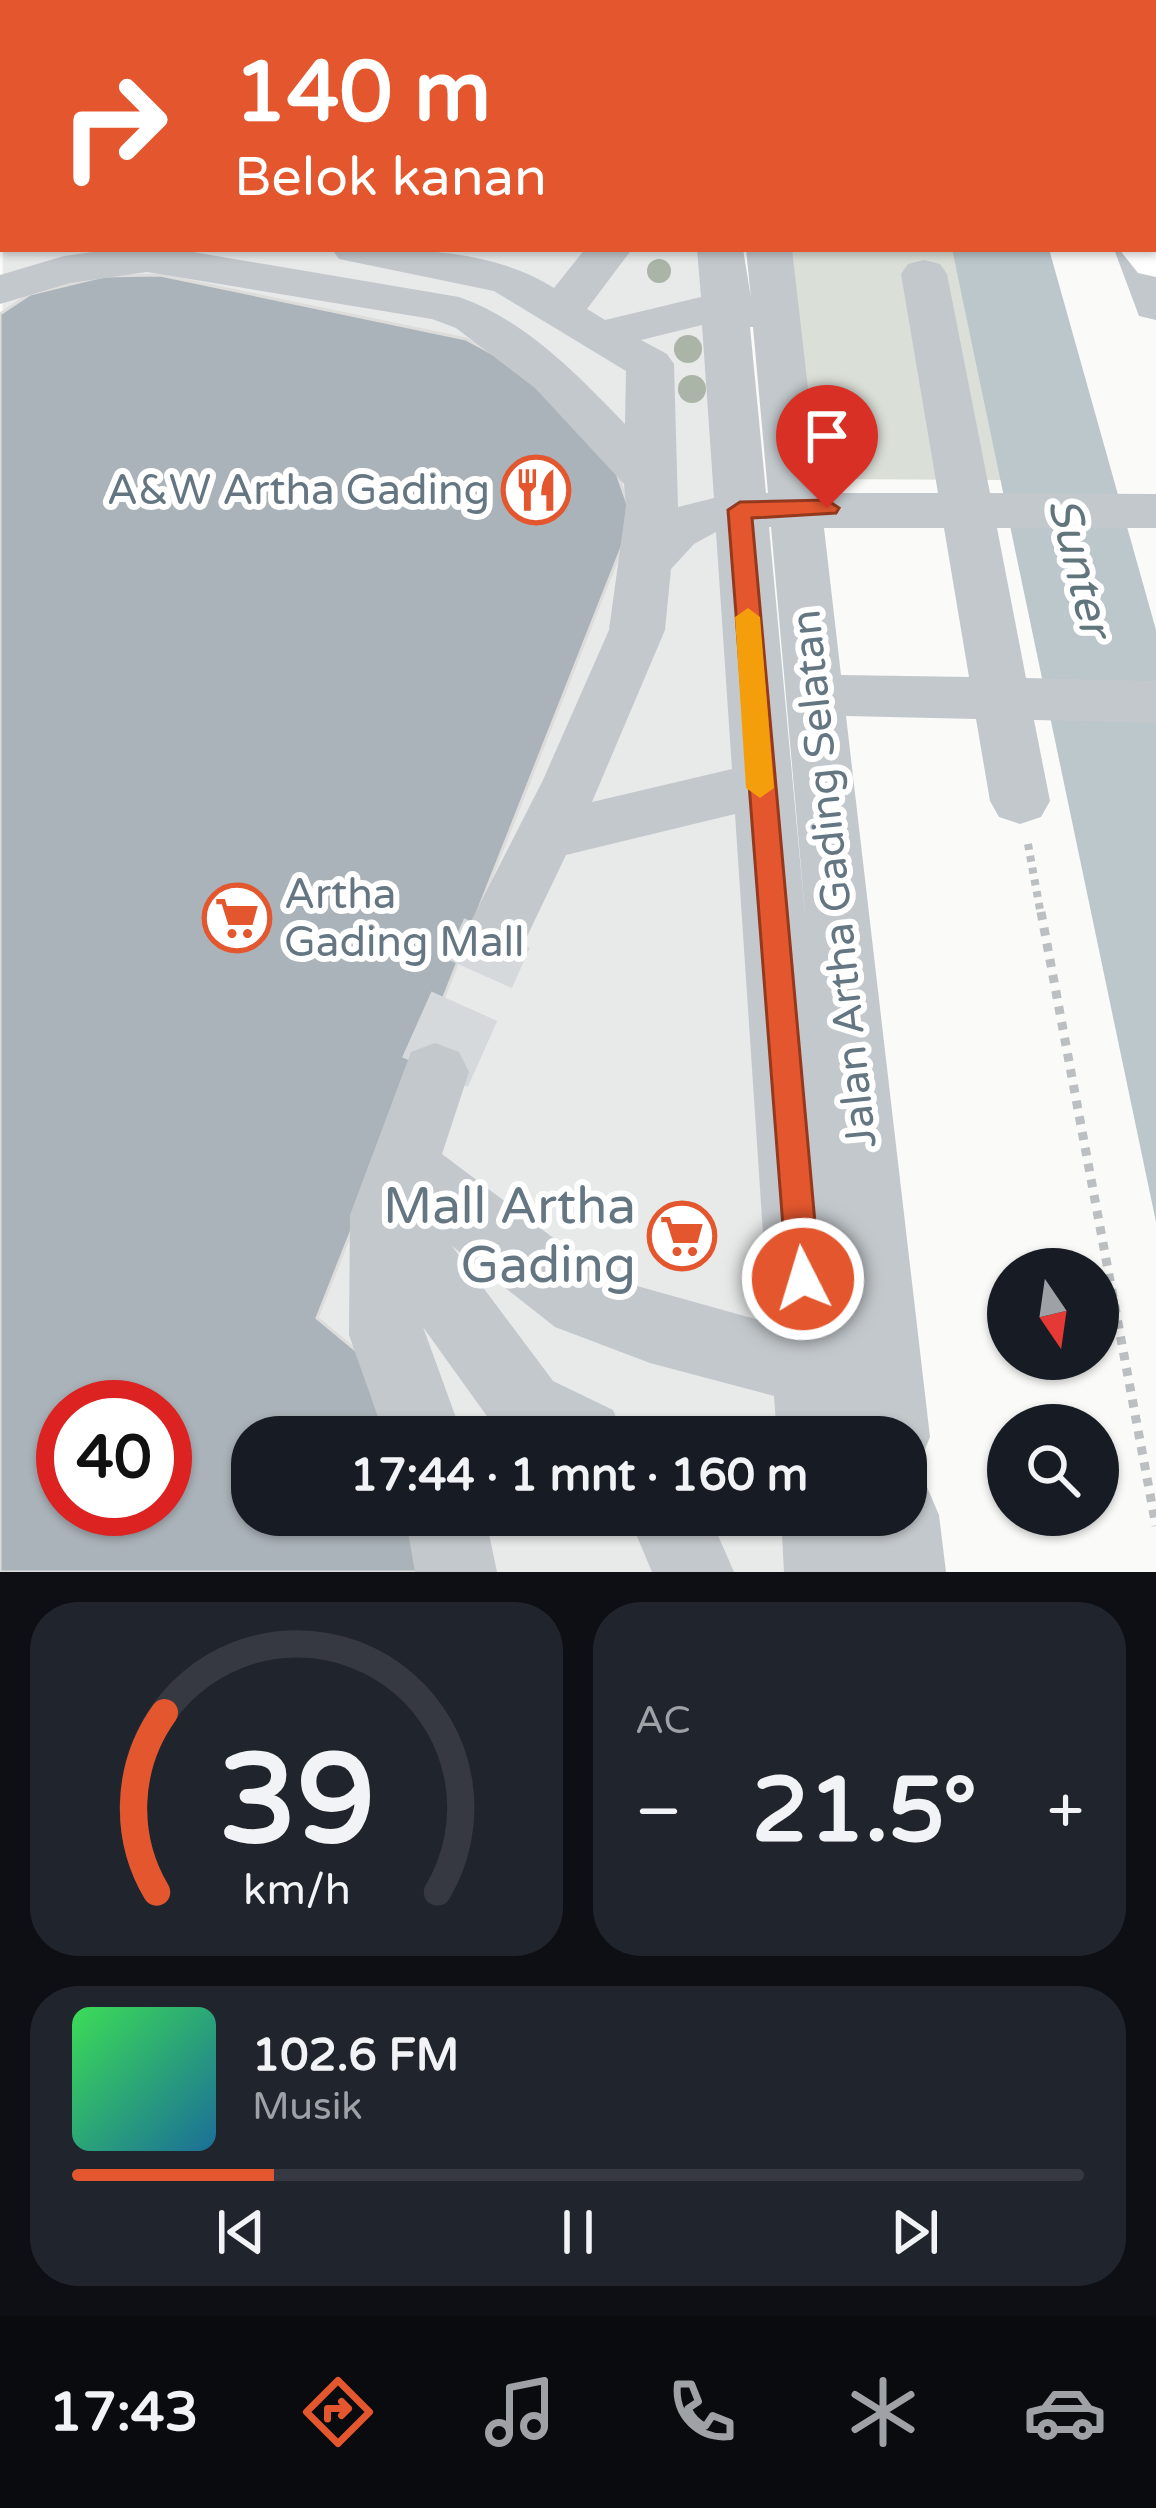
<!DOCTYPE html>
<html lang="id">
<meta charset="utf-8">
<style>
:root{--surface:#171b24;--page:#20242c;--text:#f1f3f6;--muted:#9ea1a6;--line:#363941;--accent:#e4572e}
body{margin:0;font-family:"Varela Round",sans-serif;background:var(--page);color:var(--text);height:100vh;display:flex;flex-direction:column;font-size:45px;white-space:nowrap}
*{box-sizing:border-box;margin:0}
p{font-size:39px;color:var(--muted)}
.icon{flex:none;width:66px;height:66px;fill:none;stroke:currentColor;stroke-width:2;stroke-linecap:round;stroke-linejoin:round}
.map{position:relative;height:1572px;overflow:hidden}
.details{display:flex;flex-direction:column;gap:30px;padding:30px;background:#0d0f14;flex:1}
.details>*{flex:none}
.top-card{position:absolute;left:0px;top:0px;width:1158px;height:252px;box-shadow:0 3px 9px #0004;background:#e4572e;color:#fff;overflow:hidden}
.needle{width:78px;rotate:167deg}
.controls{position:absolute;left:987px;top:1248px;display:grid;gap:24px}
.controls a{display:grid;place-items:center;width:132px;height:132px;border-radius:50%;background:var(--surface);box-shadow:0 3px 9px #0004;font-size:60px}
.speed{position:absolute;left:36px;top:1380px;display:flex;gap:24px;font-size:60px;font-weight:700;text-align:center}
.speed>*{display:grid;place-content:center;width:156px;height:156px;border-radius:50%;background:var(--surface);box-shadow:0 3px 9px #0004;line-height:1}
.speed .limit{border:18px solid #d22;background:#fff;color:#111}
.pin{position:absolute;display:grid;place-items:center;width:102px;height:102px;color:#fff;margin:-123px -51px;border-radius:50% 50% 50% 0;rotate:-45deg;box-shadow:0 0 12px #0007}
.pin .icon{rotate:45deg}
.me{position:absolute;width:132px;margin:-66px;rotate:355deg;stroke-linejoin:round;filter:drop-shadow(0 0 9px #0008)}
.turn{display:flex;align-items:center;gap:42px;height:252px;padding:0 36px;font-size:54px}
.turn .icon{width:156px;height:156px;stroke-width:2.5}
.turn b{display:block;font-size:84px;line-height:102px}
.big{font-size:90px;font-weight:700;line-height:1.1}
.details .tile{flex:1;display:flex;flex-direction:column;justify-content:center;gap:18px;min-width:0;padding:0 42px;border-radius:48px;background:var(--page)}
.details .dial{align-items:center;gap:0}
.dial svg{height:312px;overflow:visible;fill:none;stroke:var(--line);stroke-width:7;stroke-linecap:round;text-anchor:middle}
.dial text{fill:var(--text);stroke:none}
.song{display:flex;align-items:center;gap:36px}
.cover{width:144px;height:144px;border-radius:18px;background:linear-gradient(135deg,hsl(130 70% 55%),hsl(200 70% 35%))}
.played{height:12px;border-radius:6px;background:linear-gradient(90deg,var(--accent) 20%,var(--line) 20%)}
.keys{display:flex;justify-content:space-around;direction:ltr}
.heat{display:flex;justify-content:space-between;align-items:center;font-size:66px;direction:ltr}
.details .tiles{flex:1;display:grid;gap:30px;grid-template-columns:1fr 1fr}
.tile:last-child{grid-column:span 2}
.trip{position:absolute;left:231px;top:1416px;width:696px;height:120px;border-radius:48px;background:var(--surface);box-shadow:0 3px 9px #0004;font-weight:700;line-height:120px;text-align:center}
.tabs{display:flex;height:192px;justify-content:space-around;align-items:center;background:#090b0e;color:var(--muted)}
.tabs .icon{width:84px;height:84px}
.tabs .selected{color:var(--accent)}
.tabs b{font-size:54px;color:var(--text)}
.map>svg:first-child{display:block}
</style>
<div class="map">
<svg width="1156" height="1572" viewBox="0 0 1156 1572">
<rect width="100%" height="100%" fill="#fafaf8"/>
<path fill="#e8e9e9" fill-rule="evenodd" d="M3,156V249H724L816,1437H252V1515H822L826,1572H0ZM63,1407H165V1509H63Z"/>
<path fill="#dadfd7" d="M769,249H952L1002,480L819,479L775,313Z"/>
<path fill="#bbc7cb" d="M952,249H1049L1156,630V1222Z"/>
<path fill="#aab3b9" stroke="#dcdcda" stroke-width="3" fill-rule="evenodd" d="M242,0H603L239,3Z
M160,275L466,339L541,380L605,439L633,519L317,1318L363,1356L408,1437H252V1515H433L443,1572H0V314L30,294L104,276ZM63,1407H165V1509H63Z"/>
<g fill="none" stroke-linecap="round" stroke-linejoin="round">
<path stroke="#d5d9db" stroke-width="72" stroke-dasharray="72 36" stroke-linecap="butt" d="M435,1072L497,933"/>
<defs>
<path id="highway" d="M1017,0H1059L1060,3H1018Z
M1068,0H1110L1112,3H1070Z
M1155,75L1156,76V107L1155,106Z
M1155,158H1156V189H1155Z
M1156,237V277L1138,273L1119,249H1155Z"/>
</defs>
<use href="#highway" stroke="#b4b9bd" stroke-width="3"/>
<path stroke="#bbbfc2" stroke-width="8" stroke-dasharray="6 6" stroke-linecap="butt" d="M1028,844L1041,915"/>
<path stroke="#bbbfc2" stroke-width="9" stroke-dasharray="8 8" stroke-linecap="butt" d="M1041,912L1156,1526"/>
<path fill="#c3c8cc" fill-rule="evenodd" d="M728,0H766V3H728Z
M3,16V42L0,43V17Z
M3,148V176L0,177V149Z
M1155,242L1156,244V320L1139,316L1114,249H1155Z
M114,249H175L459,297C525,320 577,374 625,424L626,371L494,291L339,259L332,249C407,249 489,247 554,288L585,249H632L587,309L605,320L701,297L697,249H743L751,298L746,249H792L820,493H938L901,274L908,264L924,260L940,264L947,274L990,493L1156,494V528H997L1026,678L1156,681V723L1034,720L1050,801L1041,817L1020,824L999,817L990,801L976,719L846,716L930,1437L919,1464L906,1469V1437H777L774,1396L650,1363L555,1327L452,1246L553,1381L613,1410L624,1437L499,1433L423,1327L463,1437H385L349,1335L350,1215L411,1052L435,1043L459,1052L469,1072L442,1154L605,1277L769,1323L735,814L566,855L520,951L497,959L474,951L465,933L543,780L609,630L626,506L624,484L535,388L456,328L432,319L147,272L70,283L0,304V275L64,256ZM702,325L714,498L678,507L674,364L667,354L641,340ZM750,327H753L768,493H766ZM769,527H771L806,924ZM824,528H944L969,677L841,675ZM716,532L732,769L592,802L665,630L671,569L694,544Z
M906,1478L927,1487L939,1515L946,1572H784L781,1515H906Z
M405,1515H485L497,1572H415Z
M628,1515H709L734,1572H652Z"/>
<use href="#highway" fill="#fff" fill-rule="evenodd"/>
</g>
<g fill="#aab4a7">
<circle cx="659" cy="271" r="12"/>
<circle cx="688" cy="349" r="14"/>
<circle cx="692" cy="389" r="14"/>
</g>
<path fill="#e4572e" stroke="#94391e" stroke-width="3" d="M827,500L839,508L836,513L752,518L820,1279L815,1290L803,1294L792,1290L787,1279L728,510L740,502Z"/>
<path fill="#f59e0b" d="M748,608L760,617L774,788L760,798L746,788L735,617Z"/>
<defs>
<symbol id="restaurant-ring" viewBox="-11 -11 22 22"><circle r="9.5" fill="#fff" stroke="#e4572e" stroke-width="1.5"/><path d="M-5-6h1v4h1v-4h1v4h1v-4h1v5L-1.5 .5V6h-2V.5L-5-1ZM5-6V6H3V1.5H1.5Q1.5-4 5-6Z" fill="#e4572e"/></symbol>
<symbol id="supermarket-ring" viewBox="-11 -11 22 22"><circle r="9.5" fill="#fff" stroke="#e4572e" stroke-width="1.5"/><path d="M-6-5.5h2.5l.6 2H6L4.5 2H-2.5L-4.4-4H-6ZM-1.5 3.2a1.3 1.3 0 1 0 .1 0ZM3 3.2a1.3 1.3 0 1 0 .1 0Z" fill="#e4572e"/></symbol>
</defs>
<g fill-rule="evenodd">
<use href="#restaurant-ring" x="498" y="452" width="76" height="76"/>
<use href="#supermarket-ring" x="199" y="880" width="76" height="76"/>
<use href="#supermarket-ring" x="644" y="1198" width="76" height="76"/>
</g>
<g text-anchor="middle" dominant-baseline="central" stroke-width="12" stroke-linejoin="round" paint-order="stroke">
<g font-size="42" fill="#657683" stroke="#fff" text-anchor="end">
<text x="490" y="490">A&amp;W Artha Gading</text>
<text x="284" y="894" text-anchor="start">Artha<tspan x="284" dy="48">Gading Mall</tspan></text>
</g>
<g font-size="42" fill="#657683" stroke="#fff">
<text transform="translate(834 879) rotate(-96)">Jalan Artha Gading Selatan</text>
</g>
<g font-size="45" font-style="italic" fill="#60757c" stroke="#fff">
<text transform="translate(1079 567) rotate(76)">Sunter</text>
</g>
<g font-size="51" fill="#657683" stroke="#fff" text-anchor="end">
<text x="636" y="1207">Mall Artha<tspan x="636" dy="59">Gading</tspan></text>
</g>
</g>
</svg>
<div class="controls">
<a><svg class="needle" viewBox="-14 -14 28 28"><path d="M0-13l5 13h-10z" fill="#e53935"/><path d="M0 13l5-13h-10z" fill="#9ea1a6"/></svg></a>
<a><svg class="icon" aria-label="search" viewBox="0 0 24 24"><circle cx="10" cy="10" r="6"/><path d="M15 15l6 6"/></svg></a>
</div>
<div class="speed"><div class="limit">40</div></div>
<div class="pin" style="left:827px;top:508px;background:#d93025"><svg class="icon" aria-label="arrive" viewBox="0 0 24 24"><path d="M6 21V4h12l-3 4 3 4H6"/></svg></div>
<svg class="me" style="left:803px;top:1279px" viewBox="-20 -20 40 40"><circle r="17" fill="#e4572e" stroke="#fff" stroke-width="3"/><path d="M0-11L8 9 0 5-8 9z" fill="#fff"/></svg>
<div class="trip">17:44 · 1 mnt · 160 m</div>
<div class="top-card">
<div class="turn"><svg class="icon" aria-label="right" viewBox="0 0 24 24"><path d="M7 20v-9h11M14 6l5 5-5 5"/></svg><div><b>140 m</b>Belok kanan</div></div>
</div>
</div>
<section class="details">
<div class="tiles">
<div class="tile dial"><svg viewBox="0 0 100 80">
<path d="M14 69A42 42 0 1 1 86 69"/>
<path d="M14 69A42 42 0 0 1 16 23" stroke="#e4572e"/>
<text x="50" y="56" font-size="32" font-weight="700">39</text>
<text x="50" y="72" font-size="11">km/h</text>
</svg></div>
<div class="tile"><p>AC</p>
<div class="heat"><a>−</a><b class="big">21.5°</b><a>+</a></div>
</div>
<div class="tile">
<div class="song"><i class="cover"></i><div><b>102.6 FM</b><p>Musik</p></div></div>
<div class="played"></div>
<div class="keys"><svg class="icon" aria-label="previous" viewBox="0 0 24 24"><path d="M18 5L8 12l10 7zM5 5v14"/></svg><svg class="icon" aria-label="pause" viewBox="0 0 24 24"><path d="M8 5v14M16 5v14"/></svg><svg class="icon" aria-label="next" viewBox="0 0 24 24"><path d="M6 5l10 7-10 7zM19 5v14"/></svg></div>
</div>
</div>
</section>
<nav class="tabs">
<b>17:43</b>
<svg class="icon selected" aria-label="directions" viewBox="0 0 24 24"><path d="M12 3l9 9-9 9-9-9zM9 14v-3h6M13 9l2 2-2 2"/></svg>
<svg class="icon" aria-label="music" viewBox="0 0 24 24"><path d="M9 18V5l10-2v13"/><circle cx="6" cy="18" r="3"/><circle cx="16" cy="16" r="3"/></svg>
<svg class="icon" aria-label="phone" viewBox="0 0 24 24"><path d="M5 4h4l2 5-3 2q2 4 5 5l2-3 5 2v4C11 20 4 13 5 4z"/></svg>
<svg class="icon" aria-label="climate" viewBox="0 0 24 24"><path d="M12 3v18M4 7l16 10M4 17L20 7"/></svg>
<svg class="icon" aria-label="car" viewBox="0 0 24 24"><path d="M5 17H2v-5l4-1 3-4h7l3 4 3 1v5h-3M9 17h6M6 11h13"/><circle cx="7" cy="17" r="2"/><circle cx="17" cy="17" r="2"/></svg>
</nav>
